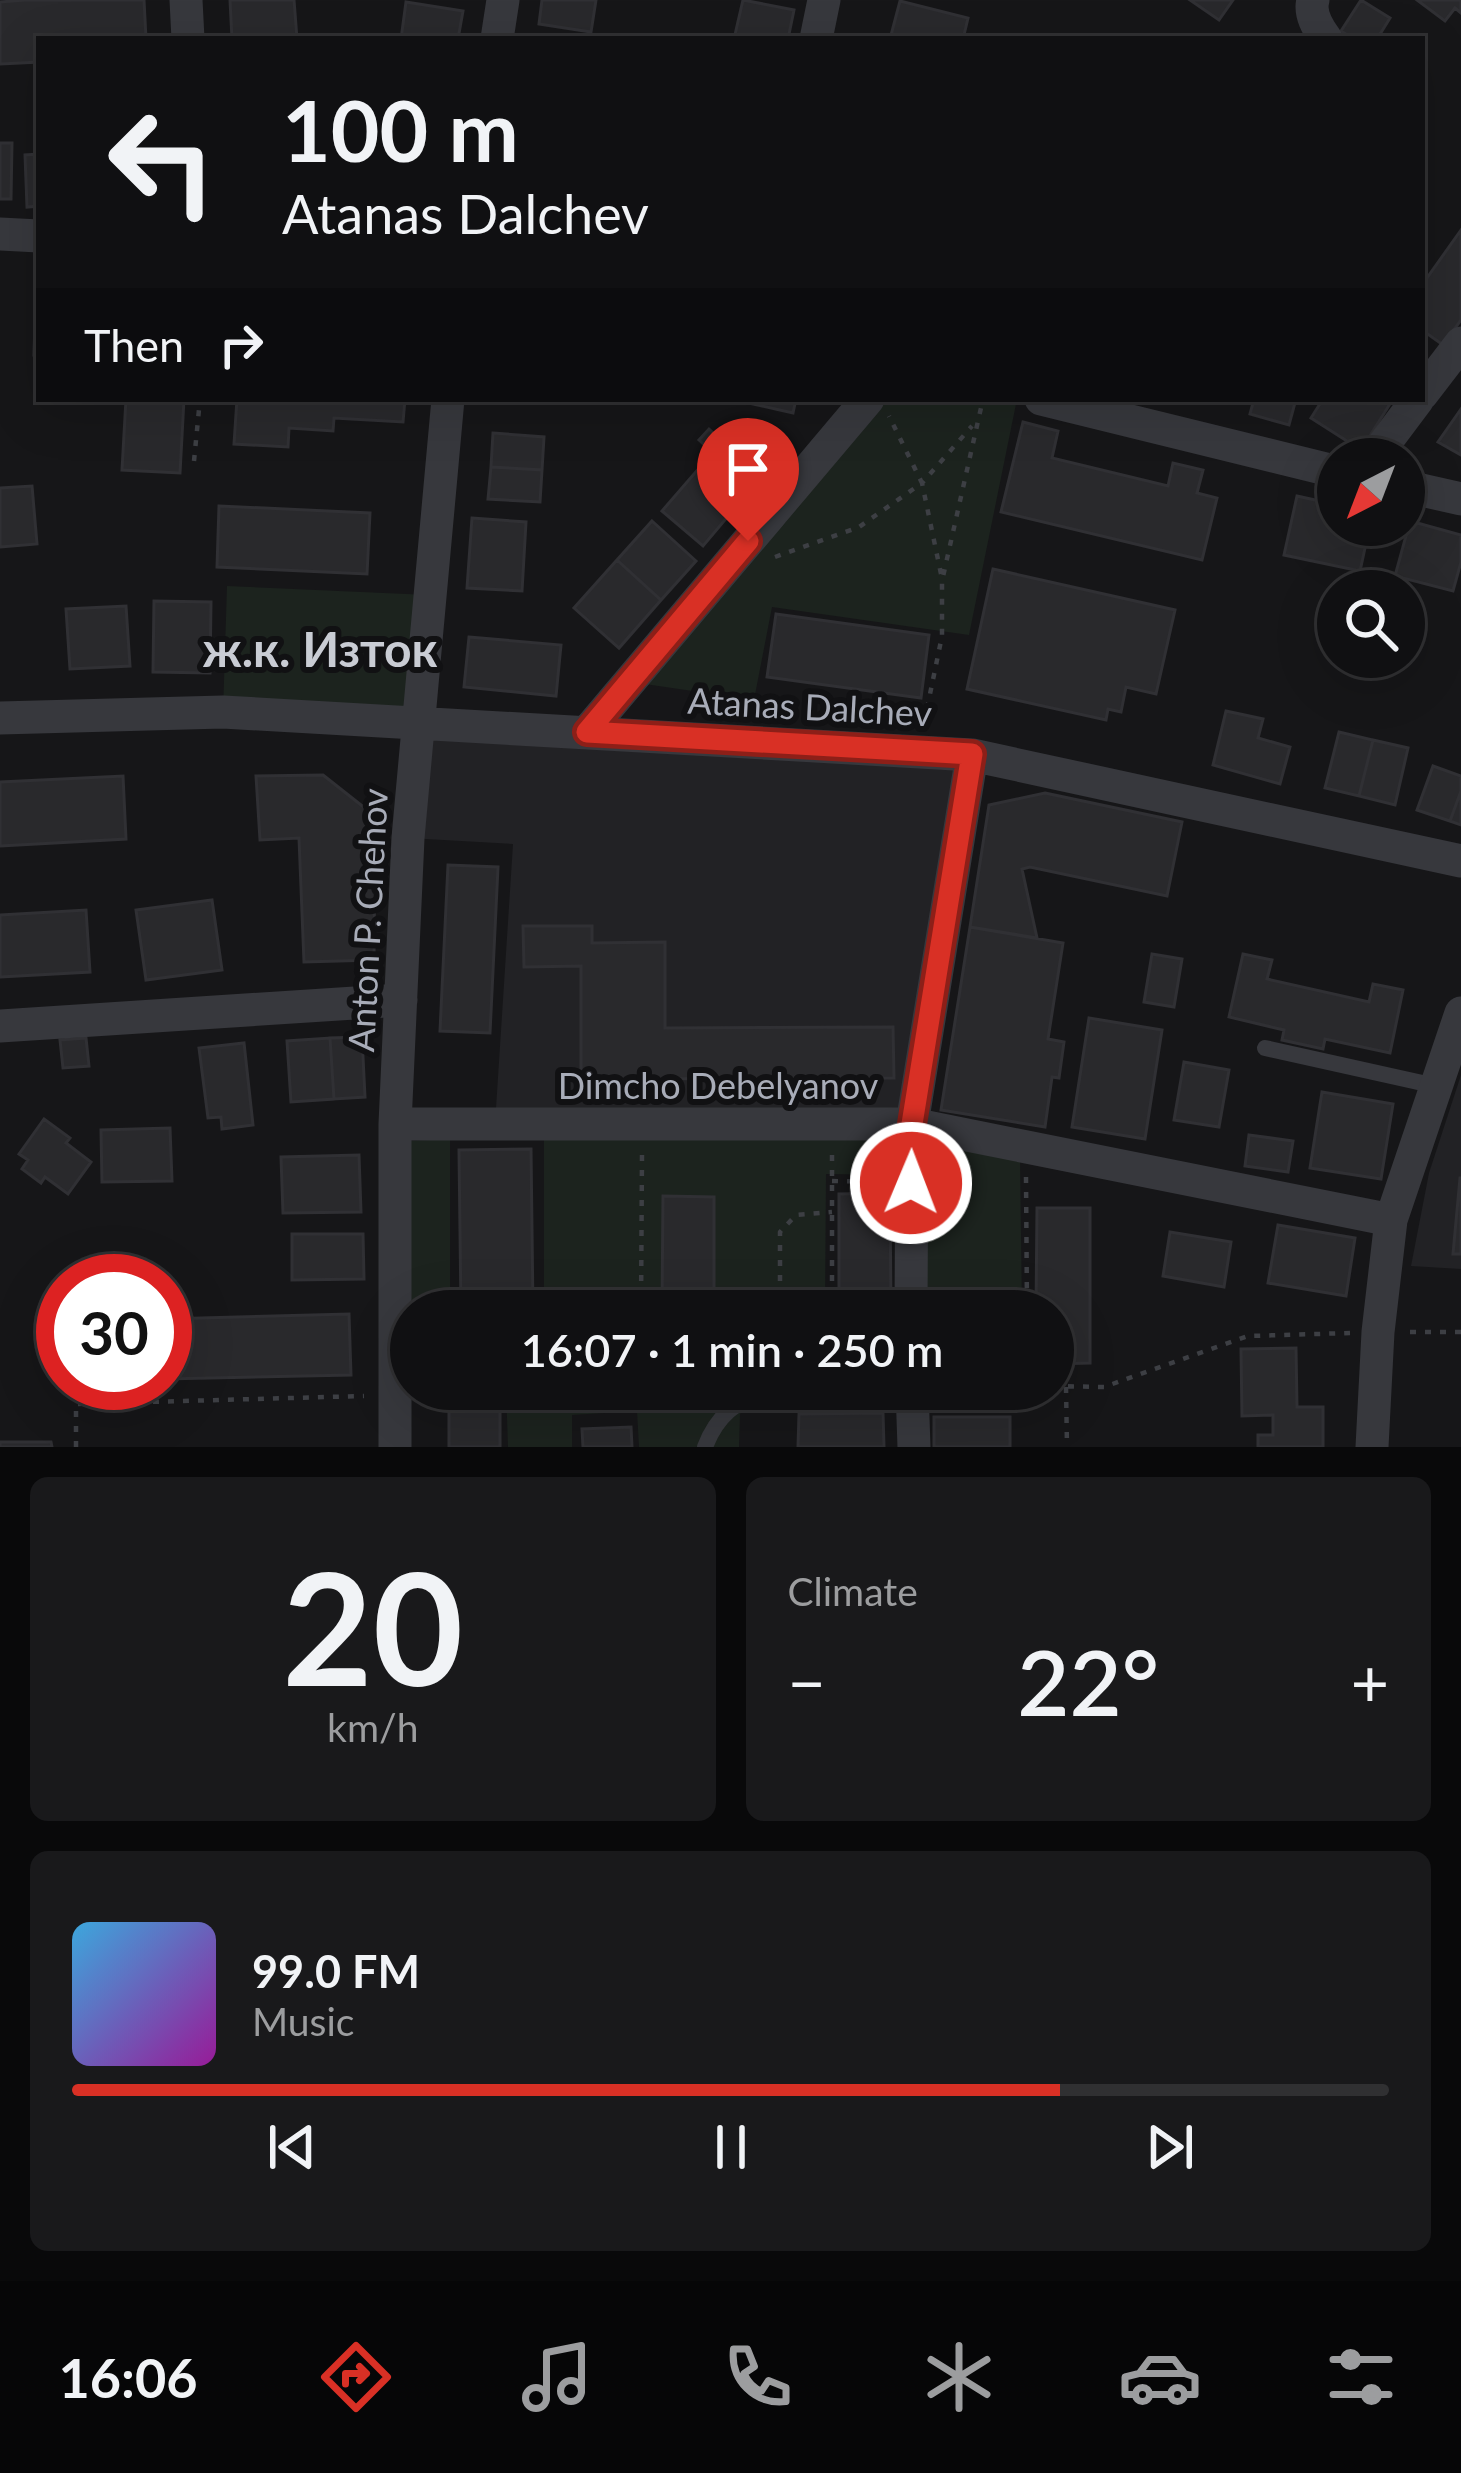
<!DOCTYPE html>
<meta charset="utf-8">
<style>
:root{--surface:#101012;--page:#19191b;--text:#f1f3f6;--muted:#9c9d9f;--line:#303032;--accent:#d93025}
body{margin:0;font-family:Lato,sans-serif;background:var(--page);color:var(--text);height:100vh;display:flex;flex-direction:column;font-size:45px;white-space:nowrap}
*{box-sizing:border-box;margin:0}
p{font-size:39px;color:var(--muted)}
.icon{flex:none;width:66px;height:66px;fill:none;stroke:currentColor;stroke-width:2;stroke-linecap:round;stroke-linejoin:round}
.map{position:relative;height:1447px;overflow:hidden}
.sheet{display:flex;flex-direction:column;gap:30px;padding:30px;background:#09090a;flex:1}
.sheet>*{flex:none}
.hud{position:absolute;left:36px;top:36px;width:1389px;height:366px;border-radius:0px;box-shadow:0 12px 48px #0002,0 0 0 3px var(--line);background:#101012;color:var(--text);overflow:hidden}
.needle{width:78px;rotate:222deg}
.controls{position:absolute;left:1317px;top:438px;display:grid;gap:24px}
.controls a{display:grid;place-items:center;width:108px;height:108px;border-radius:50%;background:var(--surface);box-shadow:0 12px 48px #0002,0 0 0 3px var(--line);font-size:60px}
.speed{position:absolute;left:36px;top:1254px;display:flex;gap:24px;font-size:60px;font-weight:700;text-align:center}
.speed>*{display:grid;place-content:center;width:156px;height:156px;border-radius:50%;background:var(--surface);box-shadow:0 12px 48px #0002,0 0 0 3px var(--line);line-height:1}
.speed .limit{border:18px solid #d22;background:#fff;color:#111}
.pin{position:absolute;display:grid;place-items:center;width:102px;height:102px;color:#fff;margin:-123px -51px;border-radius:50% 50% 50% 0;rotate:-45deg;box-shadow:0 0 12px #0007}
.pin .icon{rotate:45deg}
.me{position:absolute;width:132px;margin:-66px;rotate:1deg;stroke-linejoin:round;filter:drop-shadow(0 0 9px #0008)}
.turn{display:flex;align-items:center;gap:42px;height:252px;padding:0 48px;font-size:54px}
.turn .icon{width:156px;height:156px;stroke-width:2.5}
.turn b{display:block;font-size:84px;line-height:102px}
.then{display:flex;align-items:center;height:114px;padding:0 48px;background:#0003;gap:24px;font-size:45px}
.big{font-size:90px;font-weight:600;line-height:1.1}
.sheet .tile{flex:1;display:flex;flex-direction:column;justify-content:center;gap:18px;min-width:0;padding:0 42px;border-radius:18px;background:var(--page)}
.sheet .dial{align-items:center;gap:0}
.dial b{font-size:156px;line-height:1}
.song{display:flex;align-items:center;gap:36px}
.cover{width:144px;height:144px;border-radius:18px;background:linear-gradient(135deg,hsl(200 70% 55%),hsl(300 70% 35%))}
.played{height:12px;border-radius:6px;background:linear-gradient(90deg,var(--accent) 75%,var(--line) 75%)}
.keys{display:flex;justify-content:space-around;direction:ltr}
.heat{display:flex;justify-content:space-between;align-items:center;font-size:66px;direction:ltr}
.sheet .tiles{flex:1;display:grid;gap:30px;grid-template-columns:1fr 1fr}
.tile:last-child{grid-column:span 2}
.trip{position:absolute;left:390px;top:1290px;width:684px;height:120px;border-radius:60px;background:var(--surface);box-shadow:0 12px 48px #0002,0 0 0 3px var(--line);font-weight:600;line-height:120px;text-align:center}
.dock{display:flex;height:192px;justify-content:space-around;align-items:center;background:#060607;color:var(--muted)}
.dock .icon{width:84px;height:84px}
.dock .active{color:var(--accent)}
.dock b{font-size:54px;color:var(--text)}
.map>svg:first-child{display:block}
</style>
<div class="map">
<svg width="1461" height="1447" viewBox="0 0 1461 1447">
<rect width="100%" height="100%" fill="#161618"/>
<path fill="#222225" d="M418,722L972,755L912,1124H495L513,844L408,838Z
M1461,1075V1269L1411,1266L1429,1173Z"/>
<path fill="#1c231e" d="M882,399H998L1016,404L969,635L772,607L754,700L638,683Z
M227,586L429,595L418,722L223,712Z
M906,1130L895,1175L826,1174L825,1311H544V1136Z
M450,1139V1311H411L410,1141Z
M922,1143L1020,1155L1022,1311H920Z
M506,1389H764L740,1414L739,1447H639L637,1411L572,1415V1447H508Z"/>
<path fill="#29292c" stroke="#303034" stroke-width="3" d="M25,0H144L146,39H39V62L0,64V2Z
M230,0H294L297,39H232Z
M542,0H596L591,32L539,24Z
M743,0L794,10L788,39H734Z
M1190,0H1233L1219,20Z
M1361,0L1390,18L1377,39H1354L1341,31Z
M1417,0H1461V13L1455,8L1445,21Z
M900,1L968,18L963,39H890Z
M406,2L463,11L458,39H401Z
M0,143H12L11,199H0Z
M39,154V206L27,207L25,155Z
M1461,230V320L1443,345L1422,330V285Z
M36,288H39V355H34Z
M126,399H184L180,473L122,470Z
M237,399H405L403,422L334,418L333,431L289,428L288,447L234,444Z
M731,399H796L793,413Z
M1254,399H1296L1289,425L1250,414Z
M1323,399H1393L1361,450L1311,418Z
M1461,409V455L1438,442Z
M1023,422L1058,431L1052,458L1168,486L1173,463L1203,470L1197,493L1217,498L1202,560L1001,512Z
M709,429L721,440L731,429L746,442L752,436L763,445L768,438L784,452L740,502L700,467L713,453L699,440Z
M493,433L544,437L542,470L491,467Z
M491,467L542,470L540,502L488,499Z
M700,467L740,502L703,546L662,511Z
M32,486L37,544L0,547V488Z
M1297,496L1338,505V525H1370L1360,571L1284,555Z
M219,506L370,513L367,574L217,567Z
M472,518L526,522L522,591L467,588Z
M652,521L696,561L661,600L617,560Z
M1410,521L1461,535V562L1453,591L1395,576Z
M617,560L661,600L619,648L574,608Z
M993,569L1175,610L1156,694L1126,687L1121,712L1108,709L1106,720L967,689Z
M154,601L211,602L210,673L153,672Z
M126,606L130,666L70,669L66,609Z
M776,614L929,635L921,698L767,677Z
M469,637L561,645L556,696L464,687Z
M1226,711L1263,719L1258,738L1290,747L1280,784L1213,765Z
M1339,732L1373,740L1359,796L1325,788Z
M1373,740L1408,748L1395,805L1359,796Z
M1433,766L1461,776V791L1450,821L1417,810Z
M323,775L375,816L374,960L304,962L299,838L260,840L256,776Z
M123,776L126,839L0,846V782Z
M1461,791V825L1450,821Z
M1045,793L1182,822L1167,896L1030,867L1022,869L1037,938L970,927L989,805Z
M448,865L498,867L490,1033L440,1031Z
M212,900L222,970L146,980L136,910Z
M86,910L90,972L0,977V915Z
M523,926H592V943L665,942V1028L893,1027L894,1078L581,1079V966L524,967Z
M970,927L1063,943L1048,1039L1064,1042L1059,1078L1052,1077L1045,1127L941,1110Z
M1152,954L1182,959L1174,1007L1144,1002Z
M1243,954L1272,960L1267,979L1369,1002L1373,984L1403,990L1390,1053L1325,1039L1323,1049L1282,1040L1284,1030L1229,1017Z
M1089,1018L1162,1030L1145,1139L1072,1127Z
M362,1037L365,1097L334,1099L330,1038Z
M86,1038L89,1066L63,1068L60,1040Z
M330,1038L334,1099L291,1102L287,1041Z
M244,1043L253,1125L222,1129L221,1117L208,1118L199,1048Z
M1184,1062L1229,1070L1219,1127L1174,1120Z
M1322,1092L1393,1104L1381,1179L1310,1168Z
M44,1119L70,1138L66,1143L91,1162L68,1194L45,1177L41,1183L22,1169L28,1160L19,1154Z
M170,1128L172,1181L102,1182L101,1130Z
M1249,1135L1293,1141L1288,1172L1245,1166Z
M531,1149L533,1311H461L459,1150Z
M359,1155L361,1212L283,1213L281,1157Z
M1460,1178H1461V1254H1453Z
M890,1193L891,1311H839V1194Z
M663,1196L714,1197V1311H662Z
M1037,1208H1090V1363L1053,1364V1311H1036Z
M1278,1225L1355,1238L1346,1296L1268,1283Z
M1170,1232L1231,1242L1224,1287L1163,1276Z
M292,1234H363L364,1279L292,1280Z
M349,1314L351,1375L165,1379V1319Z
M1296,1348L1297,1407H1323V1447H1258V1435H1273V1415L1242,1416L1241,1349Z
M449,1389H500V1447H449Z
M883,1413L884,1447H798L799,1414Z
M934,1417H1010V1447H934Z
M631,1427L632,1447H583L582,1429Z
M0,1442H51L52,1447H0Z"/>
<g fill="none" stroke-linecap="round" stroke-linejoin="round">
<path stroke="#3d3f44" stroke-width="4.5" stroke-dasharray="6 9" stroke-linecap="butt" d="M194,461L200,399
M775,557L859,527L922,483L889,416
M941,574L922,483L972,426
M924,723L942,636V581L983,399
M1026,1177L1027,1311
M832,1181L880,1182
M641,1311L642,1154
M780,1311V1232L796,1215L832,1212
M832,1311V1154
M1410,1332H1461
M1053,1386L1104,1387L1248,1336L1350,1333
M1066,1387L1067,1447
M528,1389L531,1394L717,1392
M76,1447V1404L364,1396"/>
<path stroke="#37383d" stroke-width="16" d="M1265,1048L1436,1086
M705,1447C717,1415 736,1402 766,1389"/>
<path stroke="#37383d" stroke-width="33" d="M186,0L188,39
M1313,0C1309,14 1318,28 1326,39
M497,39L503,0
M816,39L824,0
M0,234L39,236
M1422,394L1461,343
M1041,399L1338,472
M1373,459L1418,399
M1404,486L1461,499
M0,718L223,712L972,755L1461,861
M587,732L868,399
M0,1026L401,1000
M395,1124H912L1391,1220
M911,1311L912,1124L972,755
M912,1389L914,1447
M395,1447V1124L408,838L448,399
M1372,1447L1378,1332L1391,1220L1461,1013"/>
</g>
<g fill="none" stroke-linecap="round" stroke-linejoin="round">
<defs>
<path id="route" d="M748,541L587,732L972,754L912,1124L911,1183"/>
</defs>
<use href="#route" stroke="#8d1f18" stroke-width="30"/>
<use href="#route" stroke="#d93025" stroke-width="21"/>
</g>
<g text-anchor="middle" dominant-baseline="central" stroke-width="12" stroke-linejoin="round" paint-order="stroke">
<g font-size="36" fill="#a8acb8" stroke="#111113">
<text transform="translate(810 706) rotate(3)">Atanas Dalchev</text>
<text transform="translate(367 920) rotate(-87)">Anton P. Chehov</text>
<text x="718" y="1085">Dimcho Debelyanov</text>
</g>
<g font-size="48" font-weight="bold" fill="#c9ccd4" stroke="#111113">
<text x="320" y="648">ж.к. Изток</text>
</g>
</g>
</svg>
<div class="controls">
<a><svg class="needle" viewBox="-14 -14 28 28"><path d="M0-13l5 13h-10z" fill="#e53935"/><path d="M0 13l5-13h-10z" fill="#9c9d9f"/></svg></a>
<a><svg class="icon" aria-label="search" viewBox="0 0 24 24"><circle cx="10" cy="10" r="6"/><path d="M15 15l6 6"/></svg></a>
</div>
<div class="speed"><div class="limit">30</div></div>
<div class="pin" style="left:748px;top:541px;background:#d93025"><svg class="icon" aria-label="arrive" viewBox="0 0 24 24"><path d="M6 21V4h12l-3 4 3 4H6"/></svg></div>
<svg class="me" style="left:911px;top:1183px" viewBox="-20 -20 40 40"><circle r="17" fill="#d93025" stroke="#fff" stroke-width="3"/><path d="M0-11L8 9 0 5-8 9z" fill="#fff"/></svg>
<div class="trip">16:07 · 1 min · 250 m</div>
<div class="hud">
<div class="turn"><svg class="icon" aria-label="left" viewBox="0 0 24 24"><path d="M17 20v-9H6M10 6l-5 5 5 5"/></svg><div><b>100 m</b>Atanas Dalchev</div></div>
<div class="then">Then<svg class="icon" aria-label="right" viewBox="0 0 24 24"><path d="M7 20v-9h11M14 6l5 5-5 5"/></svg></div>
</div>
</div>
<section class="sheet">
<div class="tiles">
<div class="tile dial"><b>20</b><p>km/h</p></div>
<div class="tile"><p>Climate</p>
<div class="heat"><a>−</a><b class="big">22°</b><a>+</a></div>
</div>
<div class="tile">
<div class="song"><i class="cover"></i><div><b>99.0 FM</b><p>Music</p></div></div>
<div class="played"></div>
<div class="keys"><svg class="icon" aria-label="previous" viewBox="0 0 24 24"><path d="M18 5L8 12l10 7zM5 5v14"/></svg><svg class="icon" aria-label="pause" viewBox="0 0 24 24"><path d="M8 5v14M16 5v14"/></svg><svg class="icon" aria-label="next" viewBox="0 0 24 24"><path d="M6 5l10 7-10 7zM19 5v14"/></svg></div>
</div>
</div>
</section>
<nav class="dock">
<b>16:06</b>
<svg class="icon active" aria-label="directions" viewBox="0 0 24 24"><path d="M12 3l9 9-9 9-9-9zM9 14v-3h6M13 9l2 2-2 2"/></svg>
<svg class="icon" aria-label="music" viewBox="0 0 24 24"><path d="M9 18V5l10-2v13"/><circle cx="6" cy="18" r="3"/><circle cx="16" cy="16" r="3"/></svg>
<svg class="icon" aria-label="phone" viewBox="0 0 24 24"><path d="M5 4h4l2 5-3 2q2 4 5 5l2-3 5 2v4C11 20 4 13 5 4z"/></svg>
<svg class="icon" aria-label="climate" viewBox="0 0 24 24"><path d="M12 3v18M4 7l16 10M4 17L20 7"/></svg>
<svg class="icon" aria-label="car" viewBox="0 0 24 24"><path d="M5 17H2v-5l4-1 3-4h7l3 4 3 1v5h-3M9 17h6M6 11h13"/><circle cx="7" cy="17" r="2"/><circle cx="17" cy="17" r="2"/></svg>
<svg class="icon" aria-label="filters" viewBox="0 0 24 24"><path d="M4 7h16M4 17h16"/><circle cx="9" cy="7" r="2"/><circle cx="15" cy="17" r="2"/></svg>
</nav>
